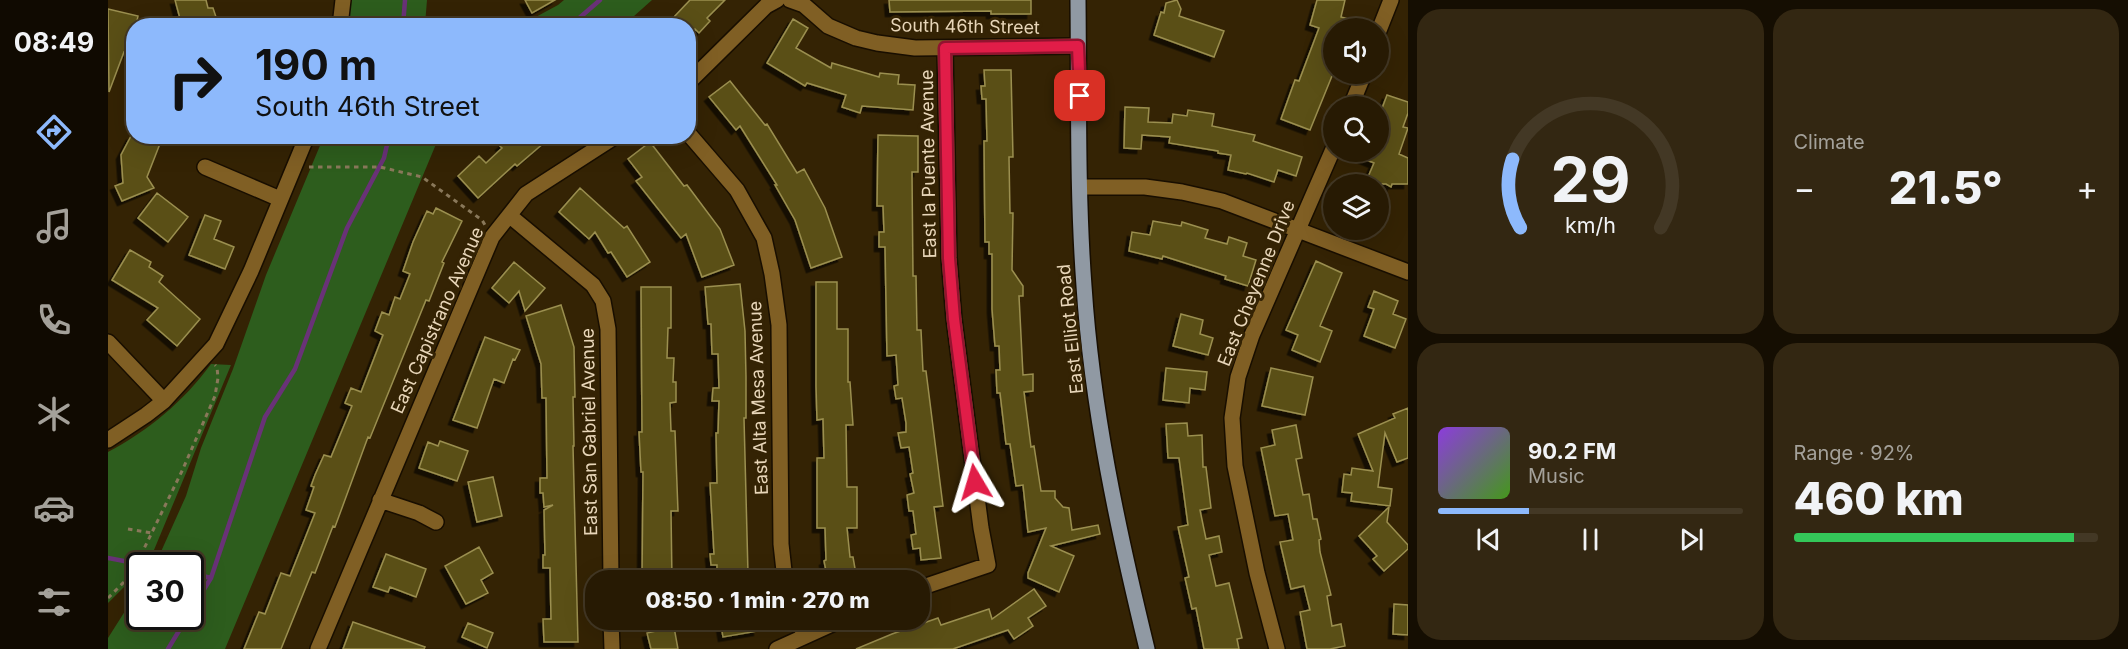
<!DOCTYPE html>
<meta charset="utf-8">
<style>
:root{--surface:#271a03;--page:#332712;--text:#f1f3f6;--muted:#a4a19a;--line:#433825;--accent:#8db9fc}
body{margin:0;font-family:Inter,sans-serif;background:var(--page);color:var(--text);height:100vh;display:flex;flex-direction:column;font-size:22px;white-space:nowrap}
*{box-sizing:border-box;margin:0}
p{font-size:20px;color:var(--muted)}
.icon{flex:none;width:33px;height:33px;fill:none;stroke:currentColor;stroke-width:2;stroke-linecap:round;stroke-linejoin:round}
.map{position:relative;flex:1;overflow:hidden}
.details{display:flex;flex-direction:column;gap:9px;padding:9px;background:#150e02;width:720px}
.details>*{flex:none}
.guide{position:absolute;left:18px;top:18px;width:570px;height:126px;border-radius:24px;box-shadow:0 6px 24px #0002,0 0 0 2px var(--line);background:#8db9fc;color:#111;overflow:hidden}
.fabs{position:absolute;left:1215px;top:18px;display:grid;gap:12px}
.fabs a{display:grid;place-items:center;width:66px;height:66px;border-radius:50%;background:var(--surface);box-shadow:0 6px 24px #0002,0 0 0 2px var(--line);font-size:30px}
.speed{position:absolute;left:18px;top:552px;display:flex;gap:12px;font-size:30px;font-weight:700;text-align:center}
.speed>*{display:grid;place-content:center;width:78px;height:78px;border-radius:50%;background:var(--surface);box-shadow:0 6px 24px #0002,0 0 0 2px var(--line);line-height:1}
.speed .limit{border:3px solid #111;border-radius:9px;background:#fff;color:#111}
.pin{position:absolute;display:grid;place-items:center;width:51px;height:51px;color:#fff;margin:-26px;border-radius:12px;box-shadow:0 3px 9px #0006}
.me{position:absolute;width:66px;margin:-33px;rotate:353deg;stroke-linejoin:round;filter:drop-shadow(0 0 4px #0008)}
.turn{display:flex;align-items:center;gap:21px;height:126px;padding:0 30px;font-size:27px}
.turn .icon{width:78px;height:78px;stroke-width:2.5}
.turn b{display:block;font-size:42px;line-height:51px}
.big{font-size:45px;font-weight:800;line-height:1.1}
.details .widget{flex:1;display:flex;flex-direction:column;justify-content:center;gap:9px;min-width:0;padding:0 21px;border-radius:24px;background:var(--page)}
.details .dial{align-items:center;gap:0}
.dial svg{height:156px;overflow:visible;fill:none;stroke:var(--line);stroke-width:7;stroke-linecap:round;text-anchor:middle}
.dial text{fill:var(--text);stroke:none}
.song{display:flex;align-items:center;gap:18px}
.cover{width:72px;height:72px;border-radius:9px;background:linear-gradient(135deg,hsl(270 70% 55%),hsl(100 70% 35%))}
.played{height:6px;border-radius:3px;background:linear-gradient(90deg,var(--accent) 30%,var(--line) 30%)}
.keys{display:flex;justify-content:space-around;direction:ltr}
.heat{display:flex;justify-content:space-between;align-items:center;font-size:33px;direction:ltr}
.charge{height:9px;border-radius:4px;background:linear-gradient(90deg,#34c759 92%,var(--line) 0)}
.details .tiles{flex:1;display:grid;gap:9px;grid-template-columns:repeat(2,1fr)}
.trip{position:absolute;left:477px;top:570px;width:345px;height:60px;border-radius:24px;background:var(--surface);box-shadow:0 6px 24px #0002,0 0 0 2px var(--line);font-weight:800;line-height:60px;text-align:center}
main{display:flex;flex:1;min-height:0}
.dock{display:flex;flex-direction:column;width:108px;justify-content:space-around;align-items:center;background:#100a01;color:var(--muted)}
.dock .icon{width:42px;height:42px}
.dock .selected{color:var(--accent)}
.dock b{font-size:27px;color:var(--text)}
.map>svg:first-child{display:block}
</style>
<main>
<nav class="dock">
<b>08:49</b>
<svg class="icon selected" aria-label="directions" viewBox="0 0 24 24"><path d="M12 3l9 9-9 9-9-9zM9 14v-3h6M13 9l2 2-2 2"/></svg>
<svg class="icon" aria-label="music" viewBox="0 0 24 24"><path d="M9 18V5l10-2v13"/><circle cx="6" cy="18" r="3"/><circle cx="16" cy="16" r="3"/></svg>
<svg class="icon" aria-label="phone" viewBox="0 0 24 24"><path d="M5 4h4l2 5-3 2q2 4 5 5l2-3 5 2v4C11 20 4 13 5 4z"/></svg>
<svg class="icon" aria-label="climate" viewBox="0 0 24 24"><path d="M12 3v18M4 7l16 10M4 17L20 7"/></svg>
<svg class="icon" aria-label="car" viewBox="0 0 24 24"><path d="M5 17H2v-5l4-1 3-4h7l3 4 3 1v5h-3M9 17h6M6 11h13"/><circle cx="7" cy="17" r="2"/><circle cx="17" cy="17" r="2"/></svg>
<svg class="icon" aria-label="filters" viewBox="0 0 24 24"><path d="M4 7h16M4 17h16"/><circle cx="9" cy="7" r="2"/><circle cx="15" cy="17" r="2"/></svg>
</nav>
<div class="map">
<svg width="1300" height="649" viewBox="0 0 1300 649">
<defs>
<filter id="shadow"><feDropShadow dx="-4.5" dy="4.5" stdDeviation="0" flood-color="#0009"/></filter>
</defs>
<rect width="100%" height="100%" fill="#342304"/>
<path fill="#2d5d1d" d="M237,0H319L317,25H242Z
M456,0H544L516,25H413L450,5Z
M216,136L331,137L117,649H0V638L31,589L32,616H82V566L47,565L78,496L93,448L125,369L158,275Z
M103,364L123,365L41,562L38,565L32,566L31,572L0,603V452C40,431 76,401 103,364Z"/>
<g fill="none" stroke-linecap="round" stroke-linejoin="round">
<path stroke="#693277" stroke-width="4.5" d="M295,26L297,0
M462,26L492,0
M0,558L42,566
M82,573L103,578
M82,612L103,578L157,417L187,369L239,228L276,158L281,136
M60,649L80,616"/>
</g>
<path fill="#5a5019" stroke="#9b8f4f" stroke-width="1.5" filter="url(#shadow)" d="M67,0H98L100,8H105L111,26H74Z
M417,0H447L424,13Z
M582,0H617L599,18L602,21L591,33L587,29L580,36V26H572L565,18Z
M781,0H923V14H883V11L782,12Z
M1069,0L1073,9L1071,16L1116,31L1106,57L1046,35L1053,12L1056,13L1058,3Z
M1209,0H1237L1233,17L1263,25L1261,28H1226V71L1202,130L1173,119L1187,80L1191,81L1211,28L1202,25Z
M0,9L30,16L28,26H26L20,53L16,52L1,92Z
M685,19L700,28L688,48L723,68L724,63L771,77L772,73L791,75L790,84L807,85L805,110L754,106L752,113L734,107L738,95L699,83L697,86L659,63Z
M876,70H903L905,157H901L902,213H905L904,270L915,286V296H911L915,375L925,374V391L916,392L923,447L926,446L933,491H947V498L955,507L961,508L964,530L990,525L992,534L943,546L966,556L951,592L920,578V573L938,528L920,532L915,485L908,486L902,444H898L892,393H889L888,370H892L891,346H887L884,309V254H881V242H877L876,141H879L878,99H874L873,86H877Z
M622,81L657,125L659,124L689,173L696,169L717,208L734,257L703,268L687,220L667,185H669L632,126L628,130L601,97Z
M1279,95L1300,102V113L1295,127L1300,128L1291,154L1300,158V184H1284L1283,187L1278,184H1257L1266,163L1239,152H1270V119Z
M1017,107L1041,108L1040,122L1064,123L1065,114L1079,116L1080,110L1106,114L1104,126L1147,135L1145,141L1194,157L1188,176L1170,170L1166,182L1139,173L1138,174L1120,170L1123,155L1110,153V151L1061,143L1062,137L1034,135L1033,149L1016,148Z
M770,135L810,136V172H804L805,276H808L809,330H813L815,371H818L835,506L826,507L833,558L813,560L812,548L805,549L803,535L808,534L805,511H801L799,495L806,493L802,474L805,473L801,447L793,448L790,433L798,432V423L794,398L788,399L786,386L790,385L788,355L779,356L777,247H771V232H776L775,206H769Z
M23,136H55L39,177L46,188L14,201L7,186L15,183L13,155Z
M403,136H444L409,166L407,164L370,198L350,176L371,156L378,163L394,148L392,146Z
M542,142L576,186L579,185L612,229L626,265L594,277L578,234L573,238L528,181L534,177L520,159Z
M472,188L516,228L519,226L542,262L519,277L503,252L500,253L487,232L481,239L451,212Z
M49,193L80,217L60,242L30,218Z
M328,208L354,221L334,262L336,263L321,301L318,300L262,438L260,437L227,527L225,526L207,573L204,572L173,649H136L151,612L157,614L173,573L182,576L207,513L198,510L206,487L203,486L207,475L216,455L223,457L244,406L237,403L243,388L253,392L275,335L267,331L274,312L281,315L287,297L292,299L302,274L295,271L305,242L319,211L325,214Z
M97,215L113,221L106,239L126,247L117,269L81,255Z
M1045,221L1073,226L1074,222L1100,230L1097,238L1119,244L1121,237L1139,243L1135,256L1148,260L1140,286L1117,279L1118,276L1055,256L1054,259L1021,251L1024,232L1042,235Z
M22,250L43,262L41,267L55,276L51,282L92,319L69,346L39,320L50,308L4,280Z
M1208,261L1234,273L1212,326L1224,331L1212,362L1184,350L1190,335L1178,330Z
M406,262L437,288L417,311L411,291L401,303L384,288Z
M708,282H729V329H740V382H742L745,425H738L739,487H749V528H739L742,557H745L749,580H696L718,571L716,561L718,560L717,528H709V458H716L715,419L709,420L708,386Z
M632,284L637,331L638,377V418H636L640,573H609V565H603L602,554H606L602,483H609L608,433H610L611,401H604L605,388H611L610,354H604L603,324H600L597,287Z
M533,287H563V328H560L559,358H566L565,382H568V402L562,403L563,431H567L570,511H563L564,580H534L535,472H533L531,432H534Z
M1266,291L1290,301L1285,314L1298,319L1287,348L1256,336L1266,309L1260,307Z
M453,305L466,347L467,397H465L466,446H465L470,642H436L435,619H443L442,568H435V555H437L436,510L445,505L436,507L435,493H432V478H439L438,398H434L433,364L418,316Z
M1073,314L1095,320L1092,334L1105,338L1100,355L1065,346Z
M377,337L412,350L407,360L405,359L396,383L386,379L369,428L345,420Z
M1058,368L1099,372L1097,390L1082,388L1081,403L1055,400Z
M1163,368L1205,377L1197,415L1154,406Z
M1300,408V458L1289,462L1277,433L1270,487L1284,489L1282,506L1243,501L1244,493L1234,492L1236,474L1243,475L1244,468L1265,471L1250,434L1287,418L1285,414Z
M1079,423L1080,436L1094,435L1095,467H1098L1103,508L1092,510L1098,539L1111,536L1114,552L1101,555L1108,586L1121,583L1134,638L1129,639L1131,649H1096L1088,608L1084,609L1077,578L1081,577L1070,527L1080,525L1071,458H1060L1058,424Z
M1188,425L1194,458L1188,459L1195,495L1201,494L1205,519H1209L1213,539L1211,540L1212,552L1223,595L1219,596L1224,626L1233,624L1237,646L1222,649H1199L1192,612L1202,610L1196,586L1183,589L1172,542L1185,540L1180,514L1167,516L1153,448L1167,445L1164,430Z
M332,441L360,451L349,481L311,468L320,442L330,446Z
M385,477L394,516L369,522L360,482Z
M1281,507L1279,522L1300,545V549L1276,571L1265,559L1269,556L1251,536Z
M371,547L385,573L373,580L380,593L358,604L337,566Z
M278,554L318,569L308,597L282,587L280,592L265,587Z
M926,589L938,606L920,618L925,626L906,639L900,630L845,649H748L784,634L830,618L833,625L881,609L884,619Z
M1286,604L1300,605V635L1285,634Z
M612,620H648L650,631L615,637Z
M245,622L317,647L316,649H235Z
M360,623L385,633L379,648L354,637Z
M566,627L570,649H543L539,633Z"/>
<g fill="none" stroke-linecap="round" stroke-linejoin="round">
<defs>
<path id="minor" d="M682,0L696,5L720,26L748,38L769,43L807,48L970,46
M232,26L235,0
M1270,33L1283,0
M580,83L658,6L669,0
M1243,106L1256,74
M580,133L629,190L656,238L664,274L671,325L673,544L677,580
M97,167L172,199
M972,187H1037L1074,192L1114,201L1300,272
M402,216L485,285L495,301L500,329L503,580
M0,342L56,401
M0,440L38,415L56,401L108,344L143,271L199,136
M272,500L311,513L328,522
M812,588L880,565L873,528L846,319L841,258L837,48
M503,620L504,649
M688,620L698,635
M210,649L384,237L418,194L508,136
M669,649L733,620
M1169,649L1149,573L1127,466L1124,418L1130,377L1144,335L1226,147"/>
<path id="major" d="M970,0C971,95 969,192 976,286C984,409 1010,530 1039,649"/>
</defs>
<use href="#minor" stroke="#180e00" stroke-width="18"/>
<use href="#major" stroke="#180e00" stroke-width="18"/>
<path stroke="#89785a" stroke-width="3" stroke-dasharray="4.5 4.5" stroke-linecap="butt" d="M201,167H272L314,177L374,220L377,225
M20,529L44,533
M0,598L16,582L29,563L74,471L107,396L110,378L109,367L107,365"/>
<use href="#minor" stroke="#805f24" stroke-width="15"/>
<use href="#major" stroke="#9099a3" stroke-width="15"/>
</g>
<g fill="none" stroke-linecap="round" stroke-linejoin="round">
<defs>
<path id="route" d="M867,482L846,319L841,258L837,48L970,46L972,96"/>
</defs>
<use href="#route" stroke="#92132f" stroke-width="15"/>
<use href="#route" stroke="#e11d48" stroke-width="10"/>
</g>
<g text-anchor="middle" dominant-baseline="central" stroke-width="6" stroke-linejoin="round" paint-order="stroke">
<g font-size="18" fill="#e8d6b9" stroke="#342304">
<text transform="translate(857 26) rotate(1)">South 46th Street</text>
<text transform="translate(820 164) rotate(-91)">East la Puente Avenue</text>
<text transform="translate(1148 283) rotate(-68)">East Cheyenne Drive</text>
<text transform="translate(329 320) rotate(-66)">East Capistrano Avenue</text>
<text transform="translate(962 329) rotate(-96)">East Elliot Road</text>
<text transform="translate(650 398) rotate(-92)">East Alta Mesa Avenue</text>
<text transform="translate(481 432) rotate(-91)">East San Gabriel Avenue</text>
</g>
</g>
</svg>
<div class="fabs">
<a><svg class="icon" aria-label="sound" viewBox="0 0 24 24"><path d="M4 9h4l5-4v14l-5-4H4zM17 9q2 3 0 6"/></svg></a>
<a><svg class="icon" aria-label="search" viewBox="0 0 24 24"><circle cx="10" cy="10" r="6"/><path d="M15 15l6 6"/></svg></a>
<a><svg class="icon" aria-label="layers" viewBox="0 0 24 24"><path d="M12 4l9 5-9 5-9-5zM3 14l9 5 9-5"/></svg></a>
</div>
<div class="speed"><div class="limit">30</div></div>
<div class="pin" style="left:972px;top:96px;background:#d93025"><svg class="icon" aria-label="arrive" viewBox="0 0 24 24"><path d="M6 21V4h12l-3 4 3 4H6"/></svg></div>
<svg class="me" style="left:867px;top:482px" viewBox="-20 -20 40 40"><path d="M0-17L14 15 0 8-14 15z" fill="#e11d48" stroke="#fff" stroke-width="4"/></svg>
<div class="trip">08:50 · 1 min · 270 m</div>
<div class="guide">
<div class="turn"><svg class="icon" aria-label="right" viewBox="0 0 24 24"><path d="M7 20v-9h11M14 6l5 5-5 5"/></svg><div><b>190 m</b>South 46th Street</div></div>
</div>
</div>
<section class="details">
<div class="tiles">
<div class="widget dial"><svg viewBox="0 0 100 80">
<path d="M14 69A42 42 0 1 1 86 69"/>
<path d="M14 69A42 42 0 0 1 10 34" stroke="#8db9fc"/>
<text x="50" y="56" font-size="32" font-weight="700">29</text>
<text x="50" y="72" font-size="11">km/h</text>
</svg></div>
<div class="widget"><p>Climate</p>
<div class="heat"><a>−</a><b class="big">21.5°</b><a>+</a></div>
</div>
<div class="widget">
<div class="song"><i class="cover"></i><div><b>90.2 FM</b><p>Music</p></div></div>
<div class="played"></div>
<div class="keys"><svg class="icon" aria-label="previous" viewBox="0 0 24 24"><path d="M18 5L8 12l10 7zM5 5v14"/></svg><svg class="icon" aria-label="pause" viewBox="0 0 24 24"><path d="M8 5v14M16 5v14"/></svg><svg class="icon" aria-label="next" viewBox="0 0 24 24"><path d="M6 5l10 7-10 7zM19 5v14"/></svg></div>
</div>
<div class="widget"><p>Range · 92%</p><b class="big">460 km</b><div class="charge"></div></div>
</div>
</section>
</main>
